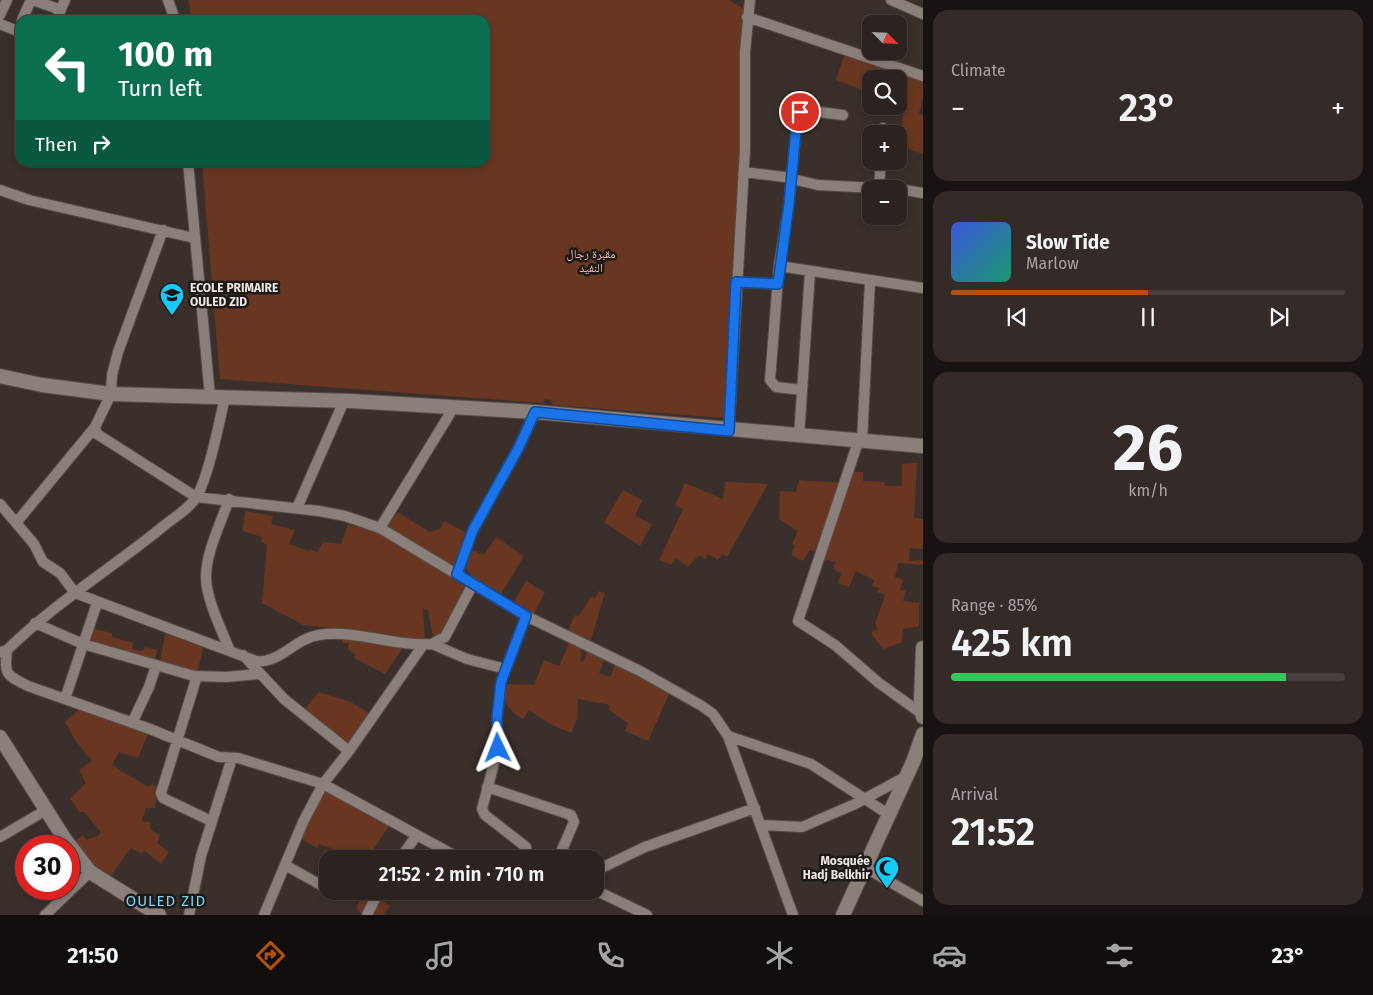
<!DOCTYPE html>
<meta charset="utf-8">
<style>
:root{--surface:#2c2320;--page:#342b29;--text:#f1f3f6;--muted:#a6a4a5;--line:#48403e;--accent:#b45309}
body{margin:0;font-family:"Fira Sans","Noto Naskh Arabic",sans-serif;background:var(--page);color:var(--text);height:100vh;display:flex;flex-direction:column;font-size:19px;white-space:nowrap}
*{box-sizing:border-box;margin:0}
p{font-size:16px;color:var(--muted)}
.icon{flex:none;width:28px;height:28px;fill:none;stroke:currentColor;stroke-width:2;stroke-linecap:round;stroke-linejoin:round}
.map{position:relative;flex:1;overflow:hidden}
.side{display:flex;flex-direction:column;gap:10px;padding:10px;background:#181312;width:450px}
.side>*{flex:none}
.banner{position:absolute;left:15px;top:15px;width:475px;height:152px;border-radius:15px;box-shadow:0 2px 8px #0003,0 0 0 1px var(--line);background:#0b6e4f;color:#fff;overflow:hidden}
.needle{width:32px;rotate:114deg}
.tools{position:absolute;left:862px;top:15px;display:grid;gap:10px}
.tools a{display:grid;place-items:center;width:45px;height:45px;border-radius:10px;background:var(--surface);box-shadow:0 2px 8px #0003,0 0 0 1px var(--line);font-size:25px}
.speed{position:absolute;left:15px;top:835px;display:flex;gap:10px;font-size:25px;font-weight:700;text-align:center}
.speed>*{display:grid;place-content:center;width:65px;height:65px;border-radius:50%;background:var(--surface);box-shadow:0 2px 8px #0003,0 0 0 1px var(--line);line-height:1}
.speed .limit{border:8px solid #d22;background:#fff;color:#111}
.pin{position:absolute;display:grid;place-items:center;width:42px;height:42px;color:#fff;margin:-21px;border:2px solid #fff;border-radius:50%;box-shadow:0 1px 5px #0007}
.me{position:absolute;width:55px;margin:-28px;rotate:358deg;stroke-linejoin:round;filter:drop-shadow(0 0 4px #0008)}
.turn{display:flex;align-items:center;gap:18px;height:105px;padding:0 20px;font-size:22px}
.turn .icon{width:65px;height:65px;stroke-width:2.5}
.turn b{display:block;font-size:35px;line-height:42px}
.then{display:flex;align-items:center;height:48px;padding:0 20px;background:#0003;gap:10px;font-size:19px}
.big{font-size:38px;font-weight:600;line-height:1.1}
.side .widget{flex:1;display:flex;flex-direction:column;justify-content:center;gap:8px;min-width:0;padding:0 18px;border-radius:15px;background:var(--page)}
.side .dial{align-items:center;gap:0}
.dial b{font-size:65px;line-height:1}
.song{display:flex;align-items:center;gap:15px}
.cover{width:60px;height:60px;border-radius:8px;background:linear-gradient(135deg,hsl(230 70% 55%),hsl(160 70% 35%))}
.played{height:5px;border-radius:2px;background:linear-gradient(90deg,var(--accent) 50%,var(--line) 50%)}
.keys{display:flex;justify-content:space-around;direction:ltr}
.heat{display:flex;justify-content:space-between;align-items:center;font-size:28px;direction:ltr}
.charge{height:8px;border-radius:4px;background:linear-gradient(90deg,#34c759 85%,var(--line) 0)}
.trip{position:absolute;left:319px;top:850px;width:285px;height:50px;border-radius:15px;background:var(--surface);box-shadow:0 2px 8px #0003,0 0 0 1px var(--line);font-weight:600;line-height:50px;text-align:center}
.tab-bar{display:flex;height:80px;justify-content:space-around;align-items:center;background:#120e0d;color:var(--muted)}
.tab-bar .icon{width:35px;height:35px}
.tab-bar .current{color:var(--accent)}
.tab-bar b{font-size:22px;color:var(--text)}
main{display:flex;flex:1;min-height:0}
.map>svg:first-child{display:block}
</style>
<main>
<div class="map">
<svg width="923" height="915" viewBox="0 0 923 915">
<rect width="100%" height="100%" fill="#3a2f2b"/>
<path fill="#693721" d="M189,0H729L744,9L740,57L742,139L727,418L553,405L551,400L545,399L543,403L220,379L202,163L485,162V20H191Z
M845,54L923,80V100L919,113L923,115V154L899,146L904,108L898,106L899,79H871V93L836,80Z
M917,463L914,518L923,519V549L910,548L909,561L923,560V565L898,563L895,577L903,580L900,590H906L903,601L919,603V626L903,629L902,642L883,649L871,633L878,629L875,624L885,595L877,592L879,588L872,586L874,580L856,571L849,587L838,583L841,573L833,569L836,562L821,559L846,484H850V472H863V481L884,482L885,486H902V464Z
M799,480L841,483L814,552L810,550L803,561L791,555L795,546L792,544L798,531L779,519L780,491L796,492Z
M725,482L768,484L727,557L722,554L718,560L708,554L705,559L699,555L688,567L676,558L671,565L659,560L683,509L675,505L685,483L723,499Z
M623,490L642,500L635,516L652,524L640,546L604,522Z
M245,511L273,516L271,524L295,530L289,544L309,551L310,549L317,552L324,542L341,544L348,525L374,530L468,585C473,611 455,628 433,638L428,610L423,609L425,641L380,633L303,625L262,603L267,545L261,542L262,537L243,531Z
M397,512L430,532L441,528L444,521L467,533L456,568L387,529Z
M496,537L524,556L501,594L474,579L466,568L471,549L484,555Z
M526,581L545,592L534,614L513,603Z
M599,591L605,593L590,643L567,632L575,615L579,616L591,597L595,598Z
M94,629L112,633V637L133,643L132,649L143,651L145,647L157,650L155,663L91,643Z
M166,631L204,643L197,674L159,665Z
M342,640L394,644L402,649L385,674L354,658L355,654L348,649L349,643H342Z
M570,641L582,646L580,661L583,662L587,651L605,658L599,673L610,677L616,663L670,692L648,741L625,731L628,723L609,710L610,705L578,699L577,719L571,733L550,724L529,710L523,719C511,712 503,704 502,689L508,684L534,685L544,660L559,666Z
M319,692L351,702L370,714L350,746L303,711Z
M80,709L149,732L138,758L119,752L112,765L148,787L152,784L158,787L155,808H146L142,821L150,822L151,830L160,835L157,843L169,852L161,864L144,850L142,854L131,848L109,878L91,865L74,842L83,835L86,840L99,835L101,832L84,812H80L70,799L86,783L79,770L92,761L75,740L65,722Z
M326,788L389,826L373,850L388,859H346L333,849L319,844L317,848L298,837Z
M365,891L390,906L383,915H363L356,908Z"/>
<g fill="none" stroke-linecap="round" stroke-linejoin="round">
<defs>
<path id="street" d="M33,0L61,10
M168,0L175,20
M891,0L923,14
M0,15L7,0
M747,17L923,76
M22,20L31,0
M56,20L65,0
M0,24L20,32
M882,134L883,128
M188,162L210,396
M744,172L784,177L818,185L895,189
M879,187L881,161
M899,189L923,193
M0,190L29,200L194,238
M163,230L118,352L112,375L111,394L95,427L97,434L196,497L319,511L345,516L380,528L526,616L640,671L702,706L713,714L728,736L793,915
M779,266L923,288
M736,282L778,284
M802,390L776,387L770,380L779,266L789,204L797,119L803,110L843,115
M729,431L745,149V52L750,0
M799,437L810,271
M858,442L798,621L835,645L879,683L922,714
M862,442L870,280
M229,499C221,523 206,552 206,577C206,599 222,631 230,651
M0,504L34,544L43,562L60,573L75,593L256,661C280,664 295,638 319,635C355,629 395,647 432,644L445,637L473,584
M297,508L344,401
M16,523L95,427
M380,528L454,407
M457,574L473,530L519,447L535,412
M526,616L501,682L497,718L498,748L482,809L485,815L526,847L528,859
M35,623L83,644L194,676L226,677L258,674
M432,644L467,659L506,669
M7,650C4,675 6,675 28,686L150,729L219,757L238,758L323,784L461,859
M1,652L7,650C54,604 109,570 160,529C171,519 189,510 197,496C209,475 219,423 225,397
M243,655L284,699L349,751
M197,676L161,793L163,798L211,821
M65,699L97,603
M132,723L149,687L156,666
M728,736L811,764L888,814
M487,787L571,815L574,822L558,859
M761,825L802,827L855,804L907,776
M0,837L46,810
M400,859L416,836
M285,865L328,889
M864,867L923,901
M595,871L645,847L755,808
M595,890L647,915
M331,891L339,895L349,891
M45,915L90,872
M189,915L201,856L232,758
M264,915L303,822L323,784L349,751L423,645
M367,915L379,891"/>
<path id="secondary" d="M0,376L42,385L111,394L351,401L535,412L923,446
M923,648L921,701L923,717
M0,737L64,838L90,872L159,915
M843,915L913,762L923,734"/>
</defs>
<use href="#street" stroke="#564d4a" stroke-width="12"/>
<use href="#secondary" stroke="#564d4a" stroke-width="16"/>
<use href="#street" stroke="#8b7f7a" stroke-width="10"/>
<use href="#secondary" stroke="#8b7f7a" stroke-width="14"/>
</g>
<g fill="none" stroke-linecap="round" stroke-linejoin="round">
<defs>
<path id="route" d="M498,748L497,718L501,682L526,616L457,574L473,530L519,447L535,412L729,431L736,282L778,284L789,204L797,119L800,112"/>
</defs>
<use href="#route" stroke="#114b97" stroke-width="12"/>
<use href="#route" stroke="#1a73e8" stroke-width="9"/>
</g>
<defs>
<symbol id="school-pin" viewBox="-11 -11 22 30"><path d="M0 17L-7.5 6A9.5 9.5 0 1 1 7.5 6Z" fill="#17cafb" stroke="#1d1917"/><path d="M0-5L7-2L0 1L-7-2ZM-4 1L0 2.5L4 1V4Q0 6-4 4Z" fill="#111"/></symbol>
<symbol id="mosque-pin" viewBox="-11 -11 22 30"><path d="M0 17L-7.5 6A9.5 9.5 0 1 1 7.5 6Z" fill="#17cafb" stroke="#1d1917"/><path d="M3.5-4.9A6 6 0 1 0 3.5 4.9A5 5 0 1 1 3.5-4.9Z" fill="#111"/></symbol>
</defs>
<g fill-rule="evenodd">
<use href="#school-pin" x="158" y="281" width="28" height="38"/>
<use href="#mosque-pin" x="873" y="854" width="28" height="38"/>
</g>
<g text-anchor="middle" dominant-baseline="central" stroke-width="5" stroke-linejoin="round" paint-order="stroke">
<g font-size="12" fill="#f0c0ac" stroke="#1d1917">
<text x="591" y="254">مقبرة رجال<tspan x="591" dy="14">النفيد</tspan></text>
</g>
<g font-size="12" font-weight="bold" fill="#ece5e2" stroke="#1d1917" text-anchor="start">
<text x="190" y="288">ECOLE PRIMAIRE<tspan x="190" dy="14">OULED ZID</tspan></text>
<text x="870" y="861" text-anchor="end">Mosquée<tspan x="870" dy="14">Hadj Belkhir</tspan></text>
</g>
<g font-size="15" letter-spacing="1" fill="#77d2f5" stroke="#1d1917">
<text x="166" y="901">OULED ZID</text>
</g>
</g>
</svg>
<div class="tools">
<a><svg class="needle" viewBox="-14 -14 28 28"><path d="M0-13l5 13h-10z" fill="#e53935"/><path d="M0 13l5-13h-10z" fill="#a6a4a5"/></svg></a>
<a><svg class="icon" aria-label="search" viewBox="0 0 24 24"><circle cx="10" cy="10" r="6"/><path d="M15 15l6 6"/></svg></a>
<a>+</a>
<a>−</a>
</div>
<div class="speed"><div class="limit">30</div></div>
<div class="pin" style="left:800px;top:112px;background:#d93025"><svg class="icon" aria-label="arrive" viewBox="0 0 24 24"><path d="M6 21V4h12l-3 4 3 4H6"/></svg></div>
<svg class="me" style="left:498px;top:748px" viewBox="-20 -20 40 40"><path d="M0-17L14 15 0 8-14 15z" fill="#1a73e8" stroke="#fff" stroke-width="4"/></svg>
<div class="trip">21:52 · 2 min · 710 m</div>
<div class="banner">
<div class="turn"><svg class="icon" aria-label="left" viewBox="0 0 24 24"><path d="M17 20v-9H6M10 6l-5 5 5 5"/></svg><div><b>100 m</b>Turn left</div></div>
<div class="then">Then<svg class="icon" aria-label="right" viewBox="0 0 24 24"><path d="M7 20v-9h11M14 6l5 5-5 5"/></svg></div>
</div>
</div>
<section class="side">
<div class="widget"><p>Climate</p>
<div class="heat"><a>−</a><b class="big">23°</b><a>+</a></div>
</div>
<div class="widget">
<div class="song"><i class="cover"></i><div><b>Slow Tide</b><p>Marlow</p></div></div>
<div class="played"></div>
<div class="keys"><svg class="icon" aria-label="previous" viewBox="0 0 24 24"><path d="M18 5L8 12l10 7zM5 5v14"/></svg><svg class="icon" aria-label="pause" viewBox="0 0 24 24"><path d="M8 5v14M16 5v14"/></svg><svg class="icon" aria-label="next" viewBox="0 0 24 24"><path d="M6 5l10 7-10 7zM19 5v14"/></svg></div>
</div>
<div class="widget dial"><b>26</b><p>km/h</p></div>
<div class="widget"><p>Range · 85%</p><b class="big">425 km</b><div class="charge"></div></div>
<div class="widget"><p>Arrival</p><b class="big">21:52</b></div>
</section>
</main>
<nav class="tab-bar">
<b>21:50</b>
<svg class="icon current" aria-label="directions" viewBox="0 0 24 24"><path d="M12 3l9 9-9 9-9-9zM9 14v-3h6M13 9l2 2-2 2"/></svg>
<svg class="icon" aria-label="music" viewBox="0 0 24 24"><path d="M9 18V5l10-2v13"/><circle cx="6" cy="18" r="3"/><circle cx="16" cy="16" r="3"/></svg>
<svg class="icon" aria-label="phone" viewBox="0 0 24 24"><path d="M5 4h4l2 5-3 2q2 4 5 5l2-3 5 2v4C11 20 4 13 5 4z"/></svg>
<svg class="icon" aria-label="climate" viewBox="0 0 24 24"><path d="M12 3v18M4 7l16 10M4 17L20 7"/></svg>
<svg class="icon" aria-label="car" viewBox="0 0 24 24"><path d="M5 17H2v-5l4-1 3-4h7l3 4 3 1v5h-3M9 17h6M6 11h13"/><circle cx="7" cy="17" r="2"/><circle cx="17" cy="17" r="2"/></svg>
<svg class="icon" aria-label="filters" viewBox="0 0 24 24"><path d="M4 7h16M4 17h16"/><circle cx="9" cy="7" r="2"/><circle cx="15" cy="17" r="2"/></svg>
<b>23°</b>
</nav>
